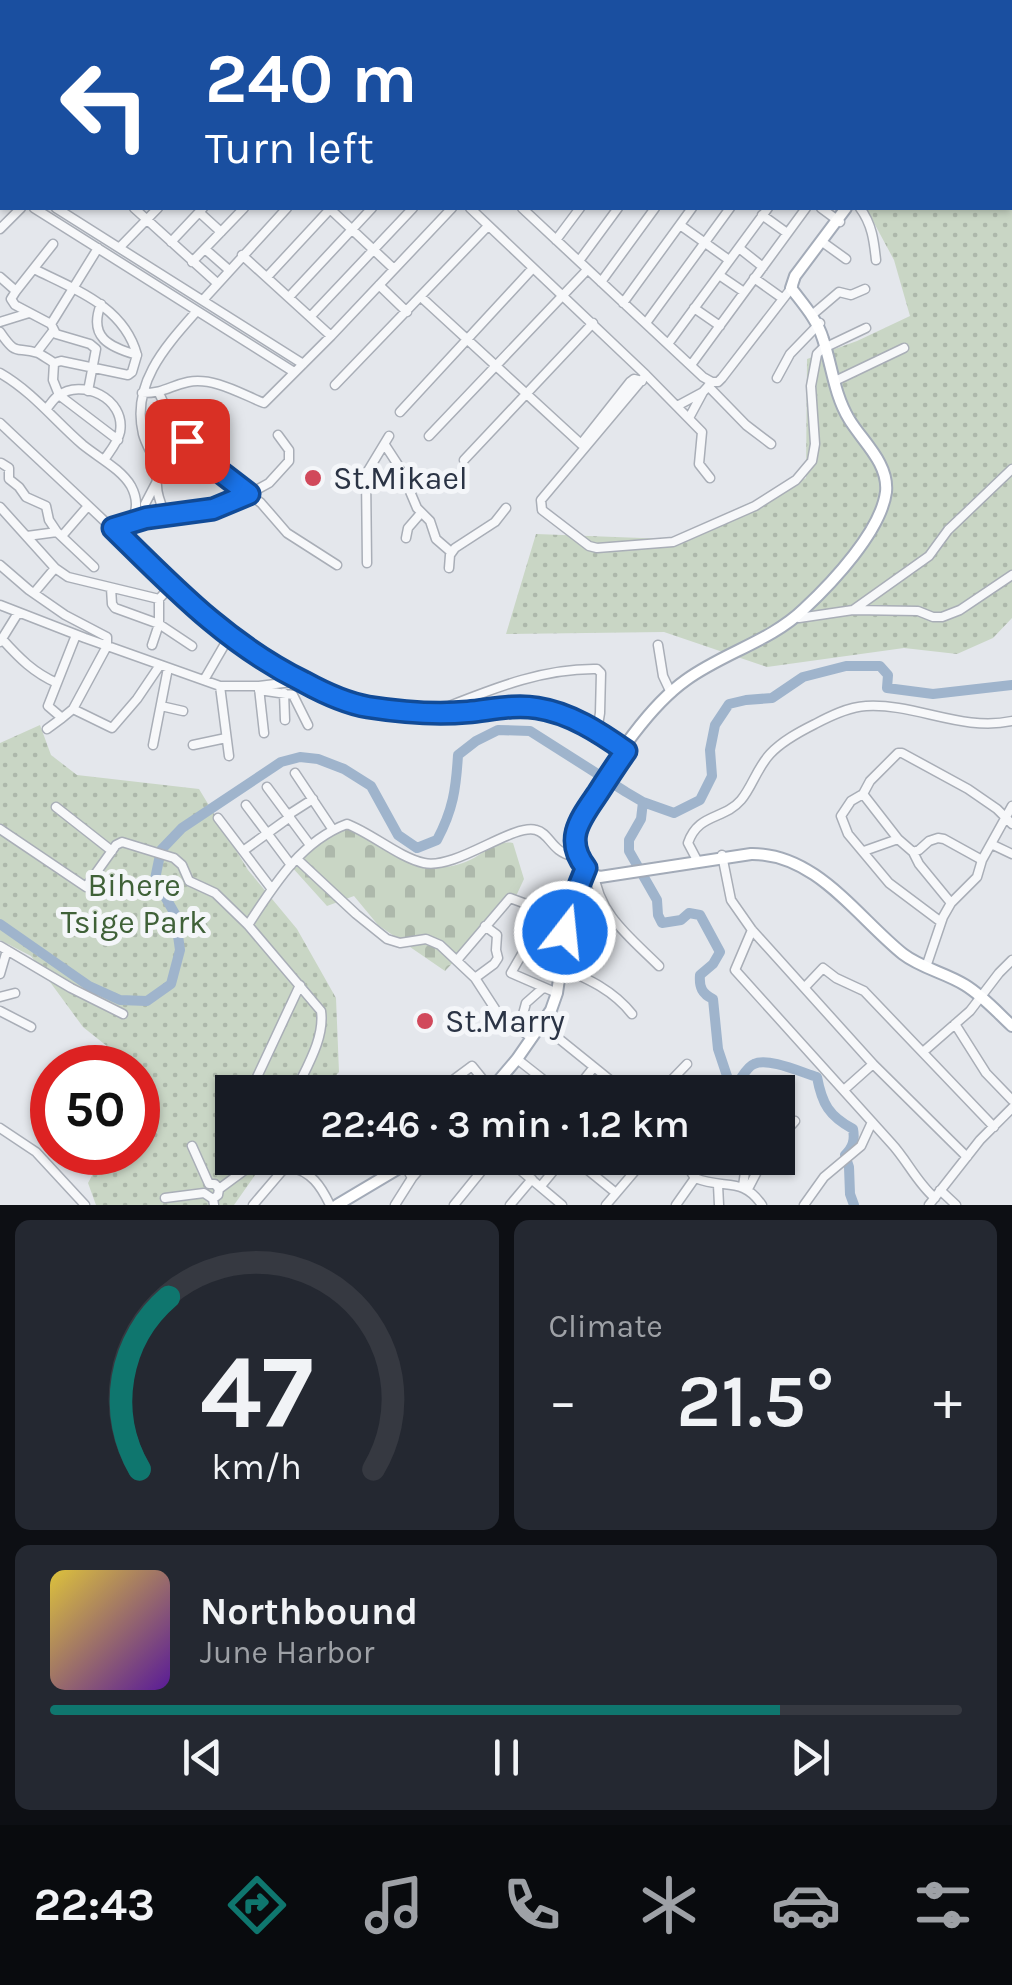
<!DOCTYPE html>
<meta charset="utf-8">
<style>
:root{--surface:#171b24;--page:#242831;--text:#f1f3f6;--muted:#9ea1a6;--line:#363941;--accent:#0f766e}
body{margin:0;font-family:Karla,sans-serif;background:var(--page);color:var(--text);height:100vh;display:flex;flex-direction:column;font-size:38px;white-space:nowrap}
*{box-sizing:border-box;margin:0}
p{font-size:32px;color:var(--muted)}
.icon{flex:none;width:55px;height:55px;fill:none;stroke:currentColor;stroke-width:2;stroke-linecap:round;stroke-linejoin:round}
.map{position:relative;height:1205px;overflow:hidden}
.sheet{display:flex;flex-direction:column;gap:15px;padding:15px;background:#0d0f14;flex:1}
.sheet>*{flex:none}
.banner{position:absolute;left:0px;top:0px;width:1012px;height:210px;box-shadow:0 2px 8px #0004;background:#1a4fa0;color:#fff;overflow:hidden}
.speed{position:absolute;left:30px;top:1045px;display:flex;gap:20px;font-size:50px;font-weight:700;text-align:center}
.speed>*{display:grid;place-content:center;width:130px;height:130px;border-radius:50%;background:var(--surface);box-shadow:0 2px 8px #0004;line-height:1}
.speed .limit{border:15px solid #d22;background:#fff;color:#111}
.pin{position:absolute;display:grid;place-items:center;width:85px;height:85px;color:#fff;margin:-42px;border-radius:20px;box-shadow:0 5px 15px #0006}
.me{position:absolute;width:110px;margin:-55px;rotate:16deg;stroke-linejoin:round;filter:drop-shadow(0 0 8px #0008)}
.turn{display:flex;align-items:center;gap:35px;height:210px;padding:0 40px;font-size:45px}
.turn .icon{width:130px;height:130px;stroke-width:2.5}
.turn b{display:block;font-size:70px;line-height:85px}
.big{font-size:75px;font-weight:600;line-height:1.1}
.sheet .card{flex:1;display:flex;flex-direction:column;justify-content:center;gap:15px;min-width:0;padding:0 35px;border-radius:15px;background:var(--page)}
.sheet .dial{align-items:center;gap:0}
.dial svg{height:260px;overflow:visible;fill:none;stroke:var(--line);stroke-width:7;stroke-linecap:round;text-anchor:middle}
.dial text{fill:var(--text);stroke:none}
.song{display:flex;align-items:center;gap:30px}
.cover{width:120px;height:120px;border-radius:15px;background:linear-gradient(135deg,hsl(50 70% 55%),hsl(270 70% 35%))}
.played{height:10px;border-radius:5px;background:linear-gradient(90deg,var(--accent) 80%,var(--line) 80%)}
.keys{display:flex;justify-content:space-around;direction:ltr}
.heat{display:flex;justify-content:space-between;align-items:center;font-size:55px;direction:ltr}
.sheet .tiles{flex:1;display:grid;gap:15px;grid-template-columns:1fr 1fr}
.card:last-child{grid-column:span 2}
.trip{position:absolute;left:215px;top:1075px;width:580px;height:100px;border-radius:0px;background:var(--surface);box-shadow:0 2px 8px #0004;font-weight:600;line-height:100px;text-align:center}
.menu{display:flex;height:160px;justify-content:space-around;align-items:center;background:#090b0e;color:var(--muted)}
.menu .icon{width:70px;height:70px}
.menu .active{color:var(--accent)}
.menu b{font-size:45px;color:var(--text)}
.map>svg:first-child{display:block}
</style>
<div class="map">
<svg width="1012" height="1205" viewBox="0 0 1012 1205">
<defs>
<pattern id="green-dots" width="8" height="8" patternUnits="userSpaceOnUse" patternTransform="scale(2.5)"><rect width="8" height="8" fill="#c9d6c5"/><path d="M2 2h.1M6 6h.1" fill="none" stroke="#adb8ab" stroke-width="1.8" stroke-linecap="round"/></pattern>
<pattern id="cemetery-stones" width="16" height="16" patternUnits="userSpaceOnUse" patternTransform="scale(2.5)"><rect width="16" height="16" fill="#c9d6c5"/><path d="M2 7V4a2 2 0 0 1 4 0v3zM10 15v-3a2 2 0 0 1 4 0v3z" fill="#adb8ab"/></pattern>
</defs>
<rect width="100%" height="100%" fill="#e4e7ec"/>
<path fill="url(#green-dots)" d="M1010,56L1012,61V618L993,638L957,654L904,648L767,667L664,632L506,634L536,534L668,539L806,478L807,359L857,341L910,316L894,260L866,208H1010Z
M40,725L51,755L77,775L199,789L248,870L297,929L336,998L339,1072L321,1092H232V1158H267L234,1205H96L88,1183L104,1153L138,1152V1088L144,1076L138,1071V1068L133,1067L83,1027L31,956L0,940V743Z"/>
<path fill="url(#cemetery-stones)" d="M344,824C382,848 423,882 470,860C485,853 496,840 513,843L524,879L517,894L445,971L378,925L354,896L327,906L290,865L314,837Z"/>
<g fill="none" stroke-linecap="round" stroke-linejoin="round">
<path stroke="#9fb4cc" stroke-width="10" d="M643,802L641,819L629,840V851L657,900L658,915L662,923L681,920L689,913L700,915L720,952L713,964L700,975C699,987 702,994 713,999L718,1049L728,1079L738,1082C742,1077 748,1066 754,1064C768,1057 803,1073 817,1077C822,1104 829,1116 853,1129C855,1140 853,1147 845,1155L849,1167L850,1194L854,1205
M0,924L89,986L120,1000L147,1001L171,984L180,950L175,914L155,879L161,850L182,828L281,762L300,757L318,759L344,769L371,786L398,835L417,848L437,840C453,810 456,789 458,755L476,741L498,730L530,731L626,792L643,802L674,813L700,800L712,776L710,750L715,725L729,704L746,700L772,698L803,677L846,666H880L888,675L887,688L933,694L1012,685"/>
<defs>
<path id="minor" d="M15,0L18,2
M147,0L150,2
M178,0L181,2
M224,0L227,2
M265,0L268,2
M300,0L302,2
M452,0L455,2
M558,0L562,2
M598,0L602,2
M60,2L63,0
M101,2L103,0
M211,2L214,0
M241,2L243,0
M364,2L366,0
M405,2L408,0
M486,2L488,0
M523,2L525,0
M608,2L610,0
M655,2L657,0
M692,2L694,0
M728,2L730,0
M767,2L768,0
M861,2L863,0
M0,24L2,21
M0,68L2,65
M0,111L2,108
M0,124L2,126
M0,154L2,151
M0,172L2,173
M0,186L2,187
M34,208L294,372
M56,208L303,364
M134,208L217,283
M329,208L394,269
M470,208L646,375L702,432L699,464L710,478
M522,208L703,377L712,382
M821,208L840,222
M860,208C872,224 874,241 876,260
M199,212L221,232
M762,215L787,233
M680,225L729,260
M0,229L21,208
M556,240L580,208
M821,241L846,259
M171,242L203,208
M120,247L158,208
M739,248L763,267
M205,249L229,270
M242,255L331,336
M579,261L618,208
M192,262L244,208
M34,269C74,289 124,306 137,355
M719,275L744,292
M0,277L16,291L53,244
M267,277L331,208
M754,278L782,298
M601,282L655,208
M379,285L407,312
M16,291L11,299L15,305L51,324
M289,297L372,208
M421,297L581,444L630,382L634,379L642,381
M203,300L287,208
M623,303L692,208
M101,304C88,337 109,347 137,355
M694,308L720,326
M812,315L839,292L851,295L865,289
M311,316L413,208
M0,322L29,313
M646,323L730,208
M0,332C17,357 15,346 38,353C40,354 53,362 54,363L61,361L128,375L132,372L137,355
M668,344L768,208
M37,352L53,331
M54,363L53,380L59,395L118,440
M691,365L806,208
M0,373C33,392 55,421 83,445C99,458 121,469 131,486C138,499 138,511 130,523
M646,375L541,500L542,510L589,546L597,548L673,542L755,506L796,480L812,461L815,444L811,386L817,354L822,349L866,328
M777,378L790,354L820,323
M837,380L904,348
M335,385L488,226
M708,386L746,425L771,444
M88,391L96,349L90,344L56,334L51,324L98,248
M142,393C165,393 169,386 188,382C214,377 241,394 264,403L331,336L452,208
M677,406L703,392L712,382H718L722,378L793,286
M47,408C51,404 53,399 58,396C81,378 126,398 120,432C118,442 110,451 104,460
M400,412L533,268
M689,418L703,392
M0,423C40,461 82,499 122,538C190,603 256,672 348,702C383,713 433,716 469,712C492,710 515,704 537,708C571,713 599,732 626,751
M278,435L289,450V461L269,483L249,494L261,503L287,533L337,565
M429,436L587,270
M385,445L400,468L417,508L430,521L436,539L451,552
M464,460L593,323
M1,463L9,468V479L19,487L26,497L46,506L49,520L57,532
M0,507L55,568L68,577L159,599L171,586
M166,516C162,507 157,496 157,486C156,478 158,472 155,463C152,453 146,445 143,434C131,384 165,347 196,312
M147,518L145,504L156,483
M113,529L147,518L213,509L249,494C211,467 177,438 159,393
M27,536L57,532L94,567
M62,536L88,506
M406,538L408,528L421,513
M367,563L366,474L389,436
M0,565L29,590L65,615L107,637V646L73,709L62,718L48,706L76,635
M449,568L450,555L455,548L495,522L506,508
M111,588L112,604L115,608L159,624L192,646
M34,593L55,568
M0,605L85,638L220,686H259L300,681
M853,610L929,556L948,530L1012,469
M799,618L853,610L918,611L933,617H942L960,610L1012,575
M2,639C19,658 34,673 57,683
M0,642L18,613
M152,645L159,624V599
M658,645L663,676L671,693
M204,680L229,637
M220,686L229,756
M259,688L264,733
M259,690L293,695L308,725
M284,693L285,720
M161,706L183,711
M73,709L112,728L137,699L160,665
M439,710C490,690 541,668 597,669L601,673L600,713L597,731
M47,729L62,718
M153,745L168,668
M193,745L226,738
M295,773L333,830
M267,787L310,845
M863,794L898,839L913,852L919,864L951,903
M246,805L291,865
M56,807L112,851
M288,815L313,799
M218,818L271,888
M0,829L86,887L116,845L122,842L174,858L182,865L189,881L215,893L248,925L321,1011C325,1038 306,1068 295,1092
M991,844L1012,854
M243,851L290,817
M864,851L898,839
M913,852L919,850L929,841L938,838L944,839L982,860
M722,855L731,900L752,930L873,1064L967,1157
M297,859L356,914L387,939L400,943L426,939L440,945L475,978L499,1015L532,1038
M698,862L688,843C698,813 724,820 741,800C752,787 757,768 770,754C782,741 799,732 815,724C830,716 848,707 866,706C915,703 962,732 1012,721
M594,872C598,914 631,938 659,966
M941,922L889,883L848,834L841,816L851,801L863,794L870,781L898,753H902L968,789L997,809L1012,824
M248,925C274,885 301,841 347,824C371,833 400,858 424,863C456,870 513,823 536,830C550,833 551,852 573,856
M752,930L735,970C787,1028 839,1085 891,1143C907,1160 917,1183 935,1198
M0,946L71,988L123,1014
M458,959L510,898L537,908L567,923
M561,967C588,979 613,990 632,1014
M926,967L943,917L951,903L977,877L982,860L1012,806
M0,974L7,950
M475,978L494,964L498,958L496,950L497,935L485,926
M805,987L823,968L836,978L864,991L994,1127
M557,993L511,973L533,935L562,955
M0,997L15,993
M0,1011L31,1027
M955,1024L986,1073L1012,1100
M542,1025L625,1092
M519,1029L526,1003L543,988
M923,1052L970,1011L999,973L1012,960
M517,1059L559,1092
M222,1081L250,1092
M441,1089L472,1066L493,1092
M845,1089L873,1064
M250,1092L300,985
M574,1092L594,1067
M660,1092L687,1064
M778,1108L784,1097
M0,1128L36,1152L85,1205
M778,1140L795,1121
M192,1146L209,1184H215L219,1189
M506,1158L562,1205
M573,1158L616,1193
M682,1158L695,1178
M412,1178L425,1163L427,1158
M718,1185L719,1205
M541,1186L564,1158
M743,1186L747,1158
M748,1189L764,1158
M940,1190L956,1205
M165,1198L204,1193L213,1199
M214,1205L213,1199L218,1195L219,1189L261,1158
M253,1205L282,1171L290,1167C311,1171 321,1186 330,1205
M395,1205L412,1178L405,1165
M454,1205L492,1158
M510,1205L532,1179
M606,1205L646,1158
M676,1205L695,1178C725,1190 742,1176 762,1205
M804,1205L824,1177L861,1146L872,1122
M929,1205L980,1140L1012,1108"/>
<path id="major" d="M809,0L816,2
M846,208L795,276L791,288C803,304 817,319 823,339C832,366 834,394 849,419C862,441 889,463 886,492C881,531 832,583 804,609C771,641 723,653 686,680C648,707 615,759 590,798C584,808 574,819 571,831C566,853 578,873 600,877L751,854C816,853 857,917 903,954C921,968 946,973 965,985C983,996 997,1012 1012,1026
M489,1092L517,1059L551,1010L557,993L567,923L585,870
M337,1205L416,1158"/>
</defs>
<use href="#minor" stroke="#a9aeb7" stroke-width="11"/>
<use href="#major" stroke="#a3abb8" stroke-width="14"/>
<use href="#minor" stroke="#f7f8fa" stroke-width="8"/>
<use href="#major" stroke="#fff" stroke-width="10"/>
</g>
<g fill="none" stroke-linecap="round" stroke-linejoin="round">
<defs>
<path id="route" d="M187,441L210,464L249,494L213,509L146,518L113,528C174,588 227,644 304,682C324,693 345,703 368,707C400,712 435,715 468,712C490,710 514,704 537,708C570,713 599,732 626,751C616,765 607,779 598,793C581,818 563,839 586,868L574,898L565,932"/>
</defs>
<use href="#route" stroke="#114b97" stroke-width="25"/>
<use href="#route" stroke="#1a73e8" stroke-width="18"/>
</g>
<g fill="#d1495b" stroke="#f4f6f9" stroke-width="4">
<circle cx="313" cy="478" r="10"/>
<circle cx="425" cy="1021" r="10"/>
</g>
<g text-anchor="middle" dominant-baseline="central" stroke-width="10" stroke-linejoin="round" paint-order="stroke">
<g font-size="32" fill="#2b3445" stroke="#f4f6f9" text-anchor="start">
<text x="333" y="478">St.Mikael</text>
<text x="445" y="1021">St.Marry</text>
</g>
<g font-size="32" fill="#3f6138" stroke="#f4f6f9">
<text x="134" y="885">Bihere<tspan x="134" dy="37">Tsige Park</tspan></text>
</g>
</g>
</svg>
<div class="speed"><div class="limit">50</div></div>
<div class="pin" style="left:187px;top:441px;background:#d93025"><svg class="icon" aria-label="arrive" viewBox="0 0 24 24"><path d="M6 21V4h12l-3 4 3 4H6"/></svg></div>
<svg class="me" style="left:565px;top:932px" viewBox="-20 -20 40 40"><circle r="17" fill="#1a73e8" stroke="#fff" stroke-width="3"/><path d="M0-11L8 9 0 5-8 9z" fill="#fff"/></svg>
<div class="trip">22:46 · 3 min · 1.2 km</div>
<div class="banner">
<div class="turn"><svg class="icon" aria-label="left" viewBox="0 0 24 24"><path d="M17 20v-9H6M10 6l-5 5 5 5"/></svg><div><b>240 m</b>Turn left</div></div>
</div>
</div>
<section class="sheet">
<div class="tiles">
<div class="card dial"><svg viewBox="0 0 100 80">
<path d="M14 69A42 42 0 1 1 86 69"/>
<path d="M14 69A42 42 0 0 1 23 16" stroke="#0f766e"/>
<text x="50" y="56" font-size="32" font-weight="700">47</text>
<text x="50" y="72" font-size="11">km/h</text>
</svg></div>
<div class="card"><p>Climate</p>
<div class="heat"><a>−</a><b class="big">21.5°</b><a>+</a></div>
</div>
<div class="card">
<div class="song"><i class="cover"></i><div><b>Northbound</b><p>June Harbor</p></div></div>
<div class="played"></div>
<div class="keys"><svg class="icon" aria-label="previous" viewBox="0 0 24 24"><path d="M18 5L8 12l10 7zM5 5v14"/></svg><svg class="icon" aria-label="pause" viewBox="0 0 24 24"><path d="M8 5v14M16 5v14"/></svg><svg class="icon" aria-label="next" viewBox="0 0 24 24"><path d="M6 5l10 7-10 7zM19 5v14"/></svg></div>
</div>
</div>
</section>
<nav class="menu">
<b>22:43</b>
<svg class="icon active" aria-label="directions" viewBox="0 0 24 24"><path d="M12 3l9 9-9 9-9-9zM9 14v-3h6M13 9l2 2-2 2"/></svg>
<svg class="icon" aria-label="music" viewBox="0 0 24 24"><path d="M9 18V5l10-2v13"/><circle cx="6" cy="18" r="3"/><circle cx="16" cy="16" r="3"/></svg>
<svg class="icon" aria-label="phone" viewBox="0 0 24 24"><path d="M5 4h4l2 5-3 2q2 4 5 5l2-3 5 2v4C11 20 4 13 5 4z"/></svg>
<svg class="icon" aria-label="climate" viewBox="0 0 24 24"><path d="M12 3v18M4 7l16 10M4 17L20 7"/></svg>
<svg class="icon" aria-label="car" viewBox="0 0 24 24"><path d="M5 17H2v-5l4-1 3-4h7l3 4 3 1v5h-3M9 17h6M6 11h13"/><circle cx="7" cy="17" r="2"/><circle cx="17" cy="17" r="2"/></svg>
<svg class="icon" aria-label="filters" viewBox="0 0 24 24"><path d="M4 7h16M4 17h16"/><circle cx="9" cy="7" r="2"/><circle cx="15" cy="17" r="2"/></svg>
</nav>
